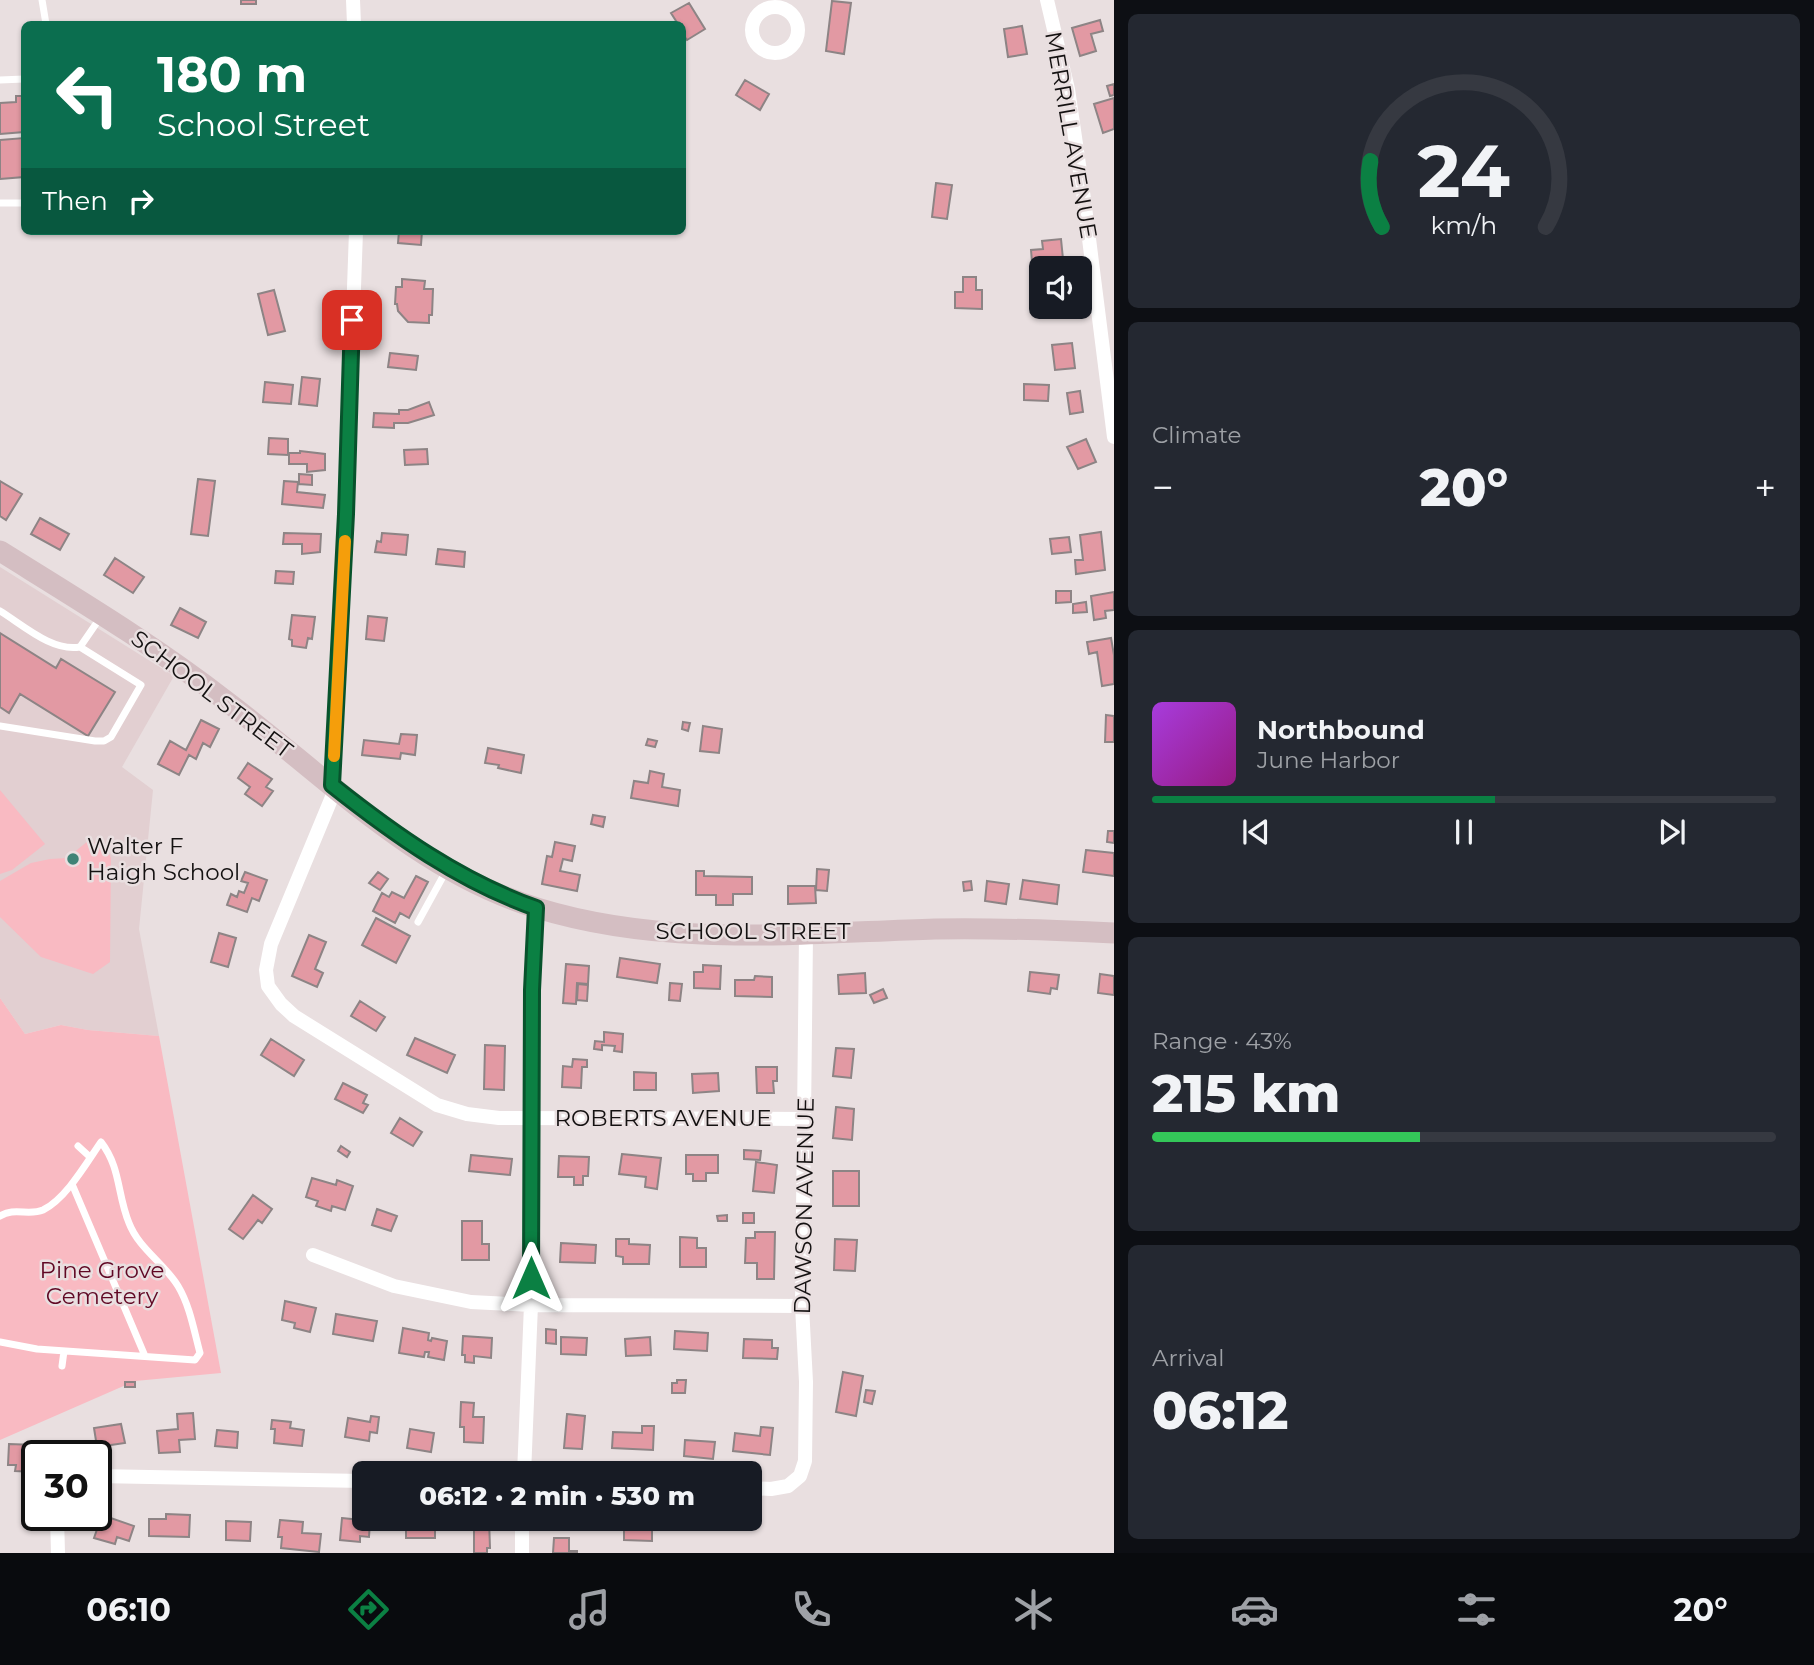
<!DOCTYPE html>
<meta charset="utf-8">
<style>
:root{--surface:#171b24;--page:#242831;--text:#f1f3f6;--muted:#9ea1a6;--line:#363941;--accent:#0b8043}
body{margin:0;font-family:Montserrat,sans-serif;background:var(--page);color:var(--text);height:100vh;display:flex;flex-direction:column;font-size:26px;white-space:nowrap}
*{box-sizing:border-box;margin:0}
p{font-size:23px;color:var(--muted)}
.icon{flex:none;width:38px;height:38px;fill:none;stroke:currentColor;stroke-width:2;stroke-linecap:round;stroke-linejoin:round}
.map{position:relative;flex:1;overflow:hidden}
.drawer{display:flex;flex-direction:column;gap:14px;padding:14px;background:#0d0f14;width:700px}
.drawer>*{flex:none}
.hud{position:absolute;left:21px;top:21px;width:665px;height:214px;border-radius:10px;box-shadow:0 2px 5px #0004;background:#0b6e4f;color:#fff;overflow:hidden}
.tools{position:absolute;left:1029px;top:256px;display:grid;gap:14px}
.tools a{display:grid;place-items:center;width:63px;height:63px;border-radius:10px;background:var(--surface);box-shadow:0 2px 5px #0004;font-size:35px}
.speed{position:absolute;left:21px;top:1440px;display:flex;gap:14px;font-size:35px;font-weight:700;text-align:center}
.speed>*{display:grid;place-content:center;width:91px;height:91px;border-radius:50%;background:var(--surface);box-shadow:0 2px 5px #0004;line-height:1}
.speed .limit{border:4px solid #111;border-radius:10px;background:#fff;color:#111}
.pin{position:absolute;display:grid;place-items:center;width:60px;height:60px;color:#fff;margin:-30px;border-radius:14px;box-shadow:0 4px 10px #0006}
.me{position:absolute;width:77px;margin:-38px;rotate:0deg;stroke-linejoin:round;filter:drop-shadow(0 0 5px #0008)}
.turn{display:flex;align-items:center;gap:24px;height:147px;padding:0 21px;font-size:32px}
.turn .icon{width:91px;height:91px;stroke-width:2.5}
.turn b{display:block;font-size:49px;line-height:60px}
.then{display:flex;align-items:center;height:66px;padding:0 21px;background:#0003;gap:14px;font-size:26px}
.big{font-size:52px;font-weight:800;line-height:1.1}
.drawer .tile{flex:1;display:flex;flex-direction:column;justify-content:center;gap:10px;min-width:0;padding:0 24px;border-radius:10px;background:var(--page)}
.drawer .dial{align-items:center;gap:0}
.dial svg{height:182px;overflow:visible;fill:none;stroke:var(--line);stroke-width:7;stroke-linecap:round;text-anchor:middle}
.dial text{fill:var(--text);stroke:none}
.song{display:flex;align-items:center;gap:21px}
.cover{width:84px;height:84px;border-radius:10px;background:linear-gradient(135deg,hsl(280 70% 55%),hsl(310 70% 35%))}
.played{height:7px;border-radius:4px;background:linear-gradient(90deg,var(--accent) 55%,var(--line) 55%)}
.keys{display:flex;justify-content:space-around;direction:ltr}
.heat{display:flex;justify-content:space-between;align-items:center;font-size:38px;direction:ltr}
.charge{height:10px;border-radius:5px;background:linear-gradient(90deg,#34c759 43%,var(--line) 0)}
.trip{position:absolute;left:352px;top:1461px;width:410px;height:70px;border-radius:10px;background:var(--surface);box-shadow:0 2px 5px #0004;font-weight:800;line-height:70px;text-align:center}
.dock{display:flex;height:112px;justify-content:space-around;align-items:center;background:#090b0e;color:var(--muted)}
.dock .icon{width:49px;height:49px}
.dock .current{color:var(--accent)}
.dock b{font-size:32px;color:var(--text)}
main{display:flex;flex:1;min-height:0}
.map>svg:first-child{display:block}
</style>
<main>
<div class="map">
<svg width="1114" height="1553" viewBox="0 0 1114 1553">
<rect width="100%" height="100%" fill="#e9dfe0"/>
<path fill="#e2cfd1" d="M0,567L174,676L122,767L153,790L139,929L159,1036L88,1030L61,1025L25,1034L0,998Z"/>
<path fill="#f9bac2" d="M0,790L45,844L12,870L0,874Z
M88,841L105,845L111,858L110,962L93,974L41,957L0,917V881L31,863L50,859L67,858Z
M0,998L25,1034L61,1025L88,1030L159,1036L221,1373L135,1381L0,1440Z"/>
<path fill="#e299a3" stroke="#8d8485" stroke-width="2" d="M241,0H256V4H241Z
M832,1L851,3L844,54L826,51Z
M689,3L705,29L687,40L682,33V24H678L671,13Z
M1100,20L1103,31L1091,34L1096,51L1080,56L1072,28Z
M1022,26L1027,54L1008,57L1004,29Z
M745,80L769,94L760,110L736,95Z
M1114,84V95L1110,96L1107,86Z
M16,96H24V132L0,134V103L16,102Z
M1114,98V129L1103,133L1094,104Z
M24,138V177L0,179V140Z
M936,183L952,185L947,219L932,217Z
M399,231H422L421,245L398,243Z
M1061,239L1063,259L1032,262L1031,250L1043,249L1042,241Z
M963,277H976V290H982V309L955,308V292H963Z
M402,279L425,281L424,289H433L432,315H429V323L408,322L398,311L397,304H395L396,287H402Z
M274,290L285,331L268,335L258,294Z
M1072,343L1075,368L1055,370L1052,345Z
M390,353L418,356L416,370L388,367Z
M302,377L320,379L317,406L299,404Z
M265,382L293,385L291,404L263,402Z
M1024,384L1049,385L1048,401L1024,400Z
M1080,391L1083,412L1070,414L1067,393Z
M429,402L434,415L408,423H394V428L373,427L374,413L399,414V410H408Z
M269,438L288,439V455L268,454Z
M1086,439L1096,462L1078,469L1067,447Z
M427,449L428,464L405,465L404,450Z
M300,451L325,454V470L307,472V464H289V453H300Z
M299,474L312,475V485L299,484Z
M198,479L215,481L208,536L191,534Z
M0,481L22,494L6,520L0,516Z
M284,481L298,482L297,492L325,495L323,508L282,504Z
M40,518L69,534L60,550L31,534Z
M1101,532L1105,570L1076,574L1075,560H1083L1080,535Z
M284,533L321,534L320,552L302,554V544H283Z
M382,533L408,535L406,555L375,552L377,541L381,542Z
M1069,537L1071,552L1052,554L1050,539Z
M438,549L465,552L464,567L436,564Z
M115,558L144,577L133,593L104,575Z
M276,571L294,572L293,584L275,583Z
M1056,591H1071V602L1056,603Z
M1114,592V610L1105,611L1106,618L1094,620L1091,596Z
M1086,602L1087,612L1073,613V604Z
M180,608L206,622L198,638L171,625Z
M292,615L315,617L312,639L308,638L306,648L292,646V640L289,639Z
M368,616L387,618L384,641L366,639Z
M0,633L56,668L61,659L115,692L88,736L20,694L9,713L0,707Z
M1111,638L1114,655V684L1102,686L1097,652L1089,654L1087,642Z
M1106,715L1114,716V742H1105Z
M201,720L219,729L210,747L203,743L196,759L189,755L179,775L158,764L170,741L186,750Z
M683,722L690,723L688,731L682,729Z
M703,726L722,729L719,753L700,751Z
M401,734L417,735L415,755L401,753L400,759L362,755L364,740L399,744Z
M648,739L657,741L655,747L646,745Z
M488,748L524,755L521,773L498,768L499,765L485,763Z
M248,763L272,779L266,787L273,791L262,806L245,794L250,787L238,778Z
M650,771L664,774L662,787L680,790L678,806L631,798L634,781L648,783Z
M593,815L605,817L603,827L591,824Z
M1108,831H1114V843L1107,842Z
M555,842L575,846L572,861L563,859L560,871L580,875L577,891L542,884L547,856L552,857Z
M1086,850L1114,853V876L1083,872Z
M817,869L829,870L827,891L816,890Z
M696,871H704V876L752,877V894H733V905H716V895H696Z
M245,872L267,880L259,901L252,898L247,912L227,905L231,894L237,897L239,891L244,893L248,883L241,881Z
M378,872L388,879L380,890L369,883Z
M416,876L428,882L409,918L400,913L395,923L373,911L382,893L389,897L392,892L404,898Z
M1023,880L1059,885L1057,904L1020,899Z
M971,881L972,890L964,891L963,882Z
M987,881L1009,884L1006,904L985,901Z
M788,886H815L816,903L788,904Z
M376,918L410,936L396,963L362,945Z
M219,933L236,938L228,967L211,962Z
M309,935L326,942L315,969L323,973L317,987L292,976Z
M620,958L660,964L657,983L617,977Z
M566,964L589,966L588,984L577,983L576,1004L563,1003Z
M703,965L721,966L720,989L694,988V972H703Z
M1030,972L1059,975L1057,989L1051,988L1050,994L1028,991Z
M865,973L866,993L839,994L838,975Z
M1100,974L1114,976V995L1098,993Z
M755,976L772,977V997L735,996V980H754Z
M670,983L682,984L680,1001L669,1000Z
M578,984L588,985L587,1001L577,1000Z
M883,989L887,998L874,1003L870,995Z
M360,1001L385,1017L376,1031L351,1016Z
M604,1032L623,1034L622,1052L614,1051L615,1046L602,1045V1050L594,1049L595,1041L604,1042Z
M415,1038L455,1055L447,1073L407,1055Z
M271,1039L304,1060L294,1076L261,1055Z
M485,1045L505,1046L504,1090L484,1089Z
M836,1048L854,1049L851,1078L833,1076Z
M573,1059L587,1060V1067H582L581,1088L562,1087L563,1066L572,1067Z
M756,1067H777V1081H773L774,1093H757Z
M634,1072L656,1073V1090H634Z
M718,1073L719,1091L693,1093L692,1074Z
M343,1083L367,1095L363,1103L368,1105L363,1113L335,1099Z
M836,1107L854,1109L852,1140L833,1138Z
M400,1118L422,1132L413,1146L391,1133Z
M341,1146L350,1152L347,1157L338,1151Z
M744,1150L761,1151L760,1160L744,1159Z
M622,1154L661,1158L657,1189L645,1187L646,1177L619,1174Z
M471,1155L512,1159L510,1175L469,1171Z
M686,1155H718V1173H706V1181H693V1174H686Z
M559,1156L589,1157L588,1176H583V1185H574V1177H558Z
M756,1162L777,1165L774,1193L753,1191Z
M833,1171H859V1206H833Z
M312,1178L336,1185L337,1180L353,1186L345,1210L332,1206L331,1211L316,1206L318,1201L306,1197Z
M253,1195L272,1209L262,1223L258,1220L243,1239L229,1229Z
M377,1209L397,1216L391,1231L372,1225Z
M743,1213H754V1223H743Z
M727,1215V1221H718L717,1216Z
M462,1221H482V1244H489V1260H462Z
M755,1232H775L774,1279H757V1263H745L746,1238H755Z
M680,1237L697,1238V1248H706V1267H680Z
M616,1239H629V1244L650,1245L649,1264H623V1257L616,1256Z
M835,1239L857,1240L855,1271L834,1270Z
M561,1243L596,1245L595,1263L560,1262Z
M285,1301L316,1308L310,1332L294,1328L295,1323L282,1320Z
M336,1314L377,1321L373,1341L333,1334Z
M403,1328L429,1333L428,1340L431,1341L432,1338L447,1341L444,1360L428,1357L429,1352H425L424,1357L399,1353Z
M546,1329L556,1330V1344L546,1343Z
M675,1331L708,1333L707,1351L674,1349Z
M463,1336L492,1338L491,1358L474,1356V1363L465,1362V1355H462Z
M561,1337L587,1338L586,1355L561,1354Z
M650,1337L651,1355L626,1356L625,1339Z
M744,1339L772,1340V1348H778L777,1359L743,1358Z
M843,1372L863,1376L856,1416L836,1412Z
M677,1380H686L685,1393H672V1383H677Z
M125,1382H135V1387H125Z
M866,1390L875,1391L872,1404L864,1402Z
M461,1402L474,1403L473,1417H484L483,1443L464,1442V1427H460Z
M193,1413L195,1439L179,1440L180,1452L159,1453L157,1431L178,1429L177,1414Z
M567,1414L585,1416L582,1449L564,1448Z
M371,1416L379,1417L377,1433L370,1432L369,1441L345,1437L348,1418L370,1422Z
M272,1420L291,1422L290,1428L304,1430L302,1446L274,1443L275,1429H271Z
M121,1424L125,1443L97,1447L94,1428Z
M642,1426H654L653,1450L612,1448L613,1432L642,1433Z
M761,1427L773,1428L770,1455L733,1451L735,1433L760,1436Z
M410,1429L434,1433L431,1452L407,1448Z
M217,1430L238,1432L237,1448L215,1446Z
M685,1440L715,1442L713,1459L684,1456Z
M9,1444L35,1445L34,1472L15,1471L16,1465H8Z
M166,1514L190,1515L189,1537L149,1536V1519H166Z
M102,1515L134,1526L129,1541L117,1537L115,1544L94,1538Z
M342,1518L370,1521L369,1537L360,1536V1542L340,1540Z
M280,1520L303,1522L302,1533L321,1534L319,1552L281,1548L282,1537H278Z
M474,1520H489L490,1548H487V1553H474Z
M226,1521L251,1522L250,1541L226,1540Z
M406,1521H435V1538H406Z
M624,1523L652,1524V1541L624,1540Z
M554,1538H569V1551H577V1553H553Z"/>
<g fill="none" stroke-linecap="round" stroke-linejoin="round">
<path stroke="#fff" stroke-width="7" d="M42,0L46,24
M0,80L24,79
M0,203H24
M0,611C23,625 52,652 80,647L100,618
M0,726L95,741H104L111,737L141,685L80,647
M418,922L446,871
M78,1146L90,1157
M72,1184L145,1356
M0,1216C14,1207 29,1216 43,1210C66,1199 87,1162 101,1142C121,1168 117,1194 129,1223C139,1249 164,1263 178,1286C190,1306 194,1331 200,1353L195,1360L37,1349L0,1342
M62,1366L64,1351"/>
<path stroke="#fff" stroke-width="14" d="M353,0L354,24
M1047,0L1068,89L1084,199L1114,437
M752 30a23 23 0 1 1 46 0a23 23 0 1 1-46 0Z
M356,231L346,514L332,797L271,944L266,970L268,986L281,1004L294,1016L437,1105L467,1114L499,1118L805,1119
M313,1255L394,1286L471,1302L531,1305L802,1306
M524,1474L531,1305L532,990L536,908
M96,1476L364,1481
M749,1488L771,1489L788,1486L800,1476L805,1461L806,1382L802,1306L806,934
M57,1516L58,1553
M522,1519V1553"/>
<path stroke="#d4bec2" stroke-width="21" d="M0,551C77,599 154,645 226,701C324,775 417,872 537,908C667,948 802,933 935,929C995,928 1054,930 1114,933"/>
</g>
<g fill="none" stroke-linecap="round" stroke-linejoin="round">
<defs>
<path id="route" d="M352,320L346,514L332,785C395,835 460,881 536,908L532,990L531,1278"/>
</defs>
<use href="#route" stroke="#07532c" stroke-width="18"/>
<use href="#route" stroke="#0b8043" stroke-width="12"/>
<path stroke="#f59e0b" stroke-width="12" d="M334,756L345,541"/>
</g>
<circle fill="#3f8376" stroke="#e9dfe0" stroke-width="2.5" cx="73" cy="859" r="7"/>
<g text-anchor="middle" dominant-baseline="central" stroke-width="5" stroke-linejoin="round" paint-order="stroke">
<g font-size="23" fill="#141111" stroke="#e9dfe0">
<text transform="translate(1071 135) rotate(80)">MERRILL AVENUE</text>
<text transform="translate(212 694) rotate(37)">SCHOOL STREET</text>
<text x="753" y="931">SCHOOL STREET</text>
<text x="663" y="1118">ROBERTS AVENUE</text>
<text transform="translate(804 1206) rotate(-89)">DAWSON AVENUE</text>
</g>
<g font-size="23" fill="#141111" stroke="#e9dfe0" text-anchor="start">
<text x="87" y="846">Walter F<tspan x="87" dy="26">Haigh School</tspan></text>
</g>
<g font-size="23" fill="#600824" stroke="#e9dfe0">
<text x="102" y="1270">Pine Grove<tspan x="102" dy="26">Cemetery</tspan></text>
</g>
</g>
</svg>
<div class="tools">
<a><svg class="icon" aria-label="sound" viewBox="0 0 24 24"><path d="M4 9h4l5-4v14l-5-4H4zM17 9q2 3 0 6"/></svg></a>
</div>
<div class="speed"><div class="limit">30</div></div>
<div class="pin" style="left:352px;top:320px;background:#d93025"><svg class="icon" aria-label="arrive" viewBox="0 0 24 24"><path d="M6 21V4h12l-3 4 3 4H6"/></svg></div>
<svg class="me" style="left:531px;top:1278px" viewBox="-20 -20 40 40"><path d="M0-17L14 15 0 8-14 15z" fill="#0b8043" stroke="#fff" stroke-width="4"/></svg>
<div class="trip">06:12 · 2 min · 530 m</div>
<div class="hud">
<div class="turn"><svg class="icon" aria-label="left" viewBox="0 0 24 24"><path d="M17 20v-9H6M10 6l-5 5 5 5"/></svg><div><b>180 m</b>School Street</div></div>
<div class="then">Then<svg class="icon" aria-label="right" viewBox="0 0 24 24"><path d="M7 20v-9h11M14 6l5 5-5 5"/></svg></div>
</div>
</div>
<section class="drawer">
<div class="tile dial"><svg viewBox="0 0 100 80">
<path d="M14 69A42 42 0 1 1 86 69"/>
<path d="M14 69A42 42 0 0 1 9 40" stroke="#0b8043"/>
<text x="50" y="56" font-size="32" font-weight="700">24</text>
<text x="50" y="72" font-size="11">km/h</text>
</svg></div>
<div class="tile"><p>Climate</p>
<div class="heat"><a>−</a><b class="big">20°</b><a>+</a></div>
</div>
<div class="tile">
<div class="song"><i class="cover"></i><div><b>Northbound</b><p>June Harbor</p></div></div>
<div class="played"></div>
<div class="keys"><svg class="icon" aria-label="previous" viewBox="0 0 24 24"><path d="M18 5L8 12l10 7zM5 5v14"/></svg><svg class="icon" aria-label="pause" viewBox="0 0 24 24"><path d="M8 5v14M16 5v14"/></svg><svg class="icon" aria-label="next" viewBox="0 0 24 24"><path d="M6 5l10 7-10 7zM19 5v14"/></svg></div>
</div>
<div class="tile"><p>Range · 43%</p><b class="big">215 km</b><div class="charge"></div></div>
<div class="tile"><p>Arrival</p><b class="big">06:12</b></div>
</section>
</main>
<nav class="dock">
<b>06:10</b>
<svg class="icon current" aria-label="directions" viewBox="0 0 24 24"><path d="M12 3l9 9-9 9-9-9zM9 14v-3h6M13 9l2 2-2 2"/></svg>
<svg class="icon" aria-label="music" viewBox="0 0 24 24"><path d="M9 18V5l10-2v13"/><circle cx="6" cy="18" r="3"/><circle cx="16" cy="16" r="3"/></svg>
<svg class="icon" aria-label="phone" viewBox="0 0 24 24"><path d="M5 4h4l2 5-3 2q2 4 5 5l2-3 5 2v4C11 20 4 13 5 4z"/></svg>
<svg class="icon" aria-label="climate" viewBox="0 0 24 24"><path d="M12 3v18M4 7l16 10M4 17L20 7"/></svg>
<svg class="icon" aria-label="car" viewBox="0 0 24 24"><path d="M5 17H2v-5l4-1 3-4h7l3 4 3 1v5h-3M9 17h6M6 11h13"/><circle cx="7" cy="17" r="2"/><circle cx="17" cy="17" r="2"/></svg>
<svg class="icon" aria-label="filters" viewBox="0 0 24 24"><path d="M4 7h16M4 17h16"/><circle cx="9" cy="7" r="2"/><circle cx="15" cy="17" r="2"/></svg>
<b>20°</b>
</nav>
